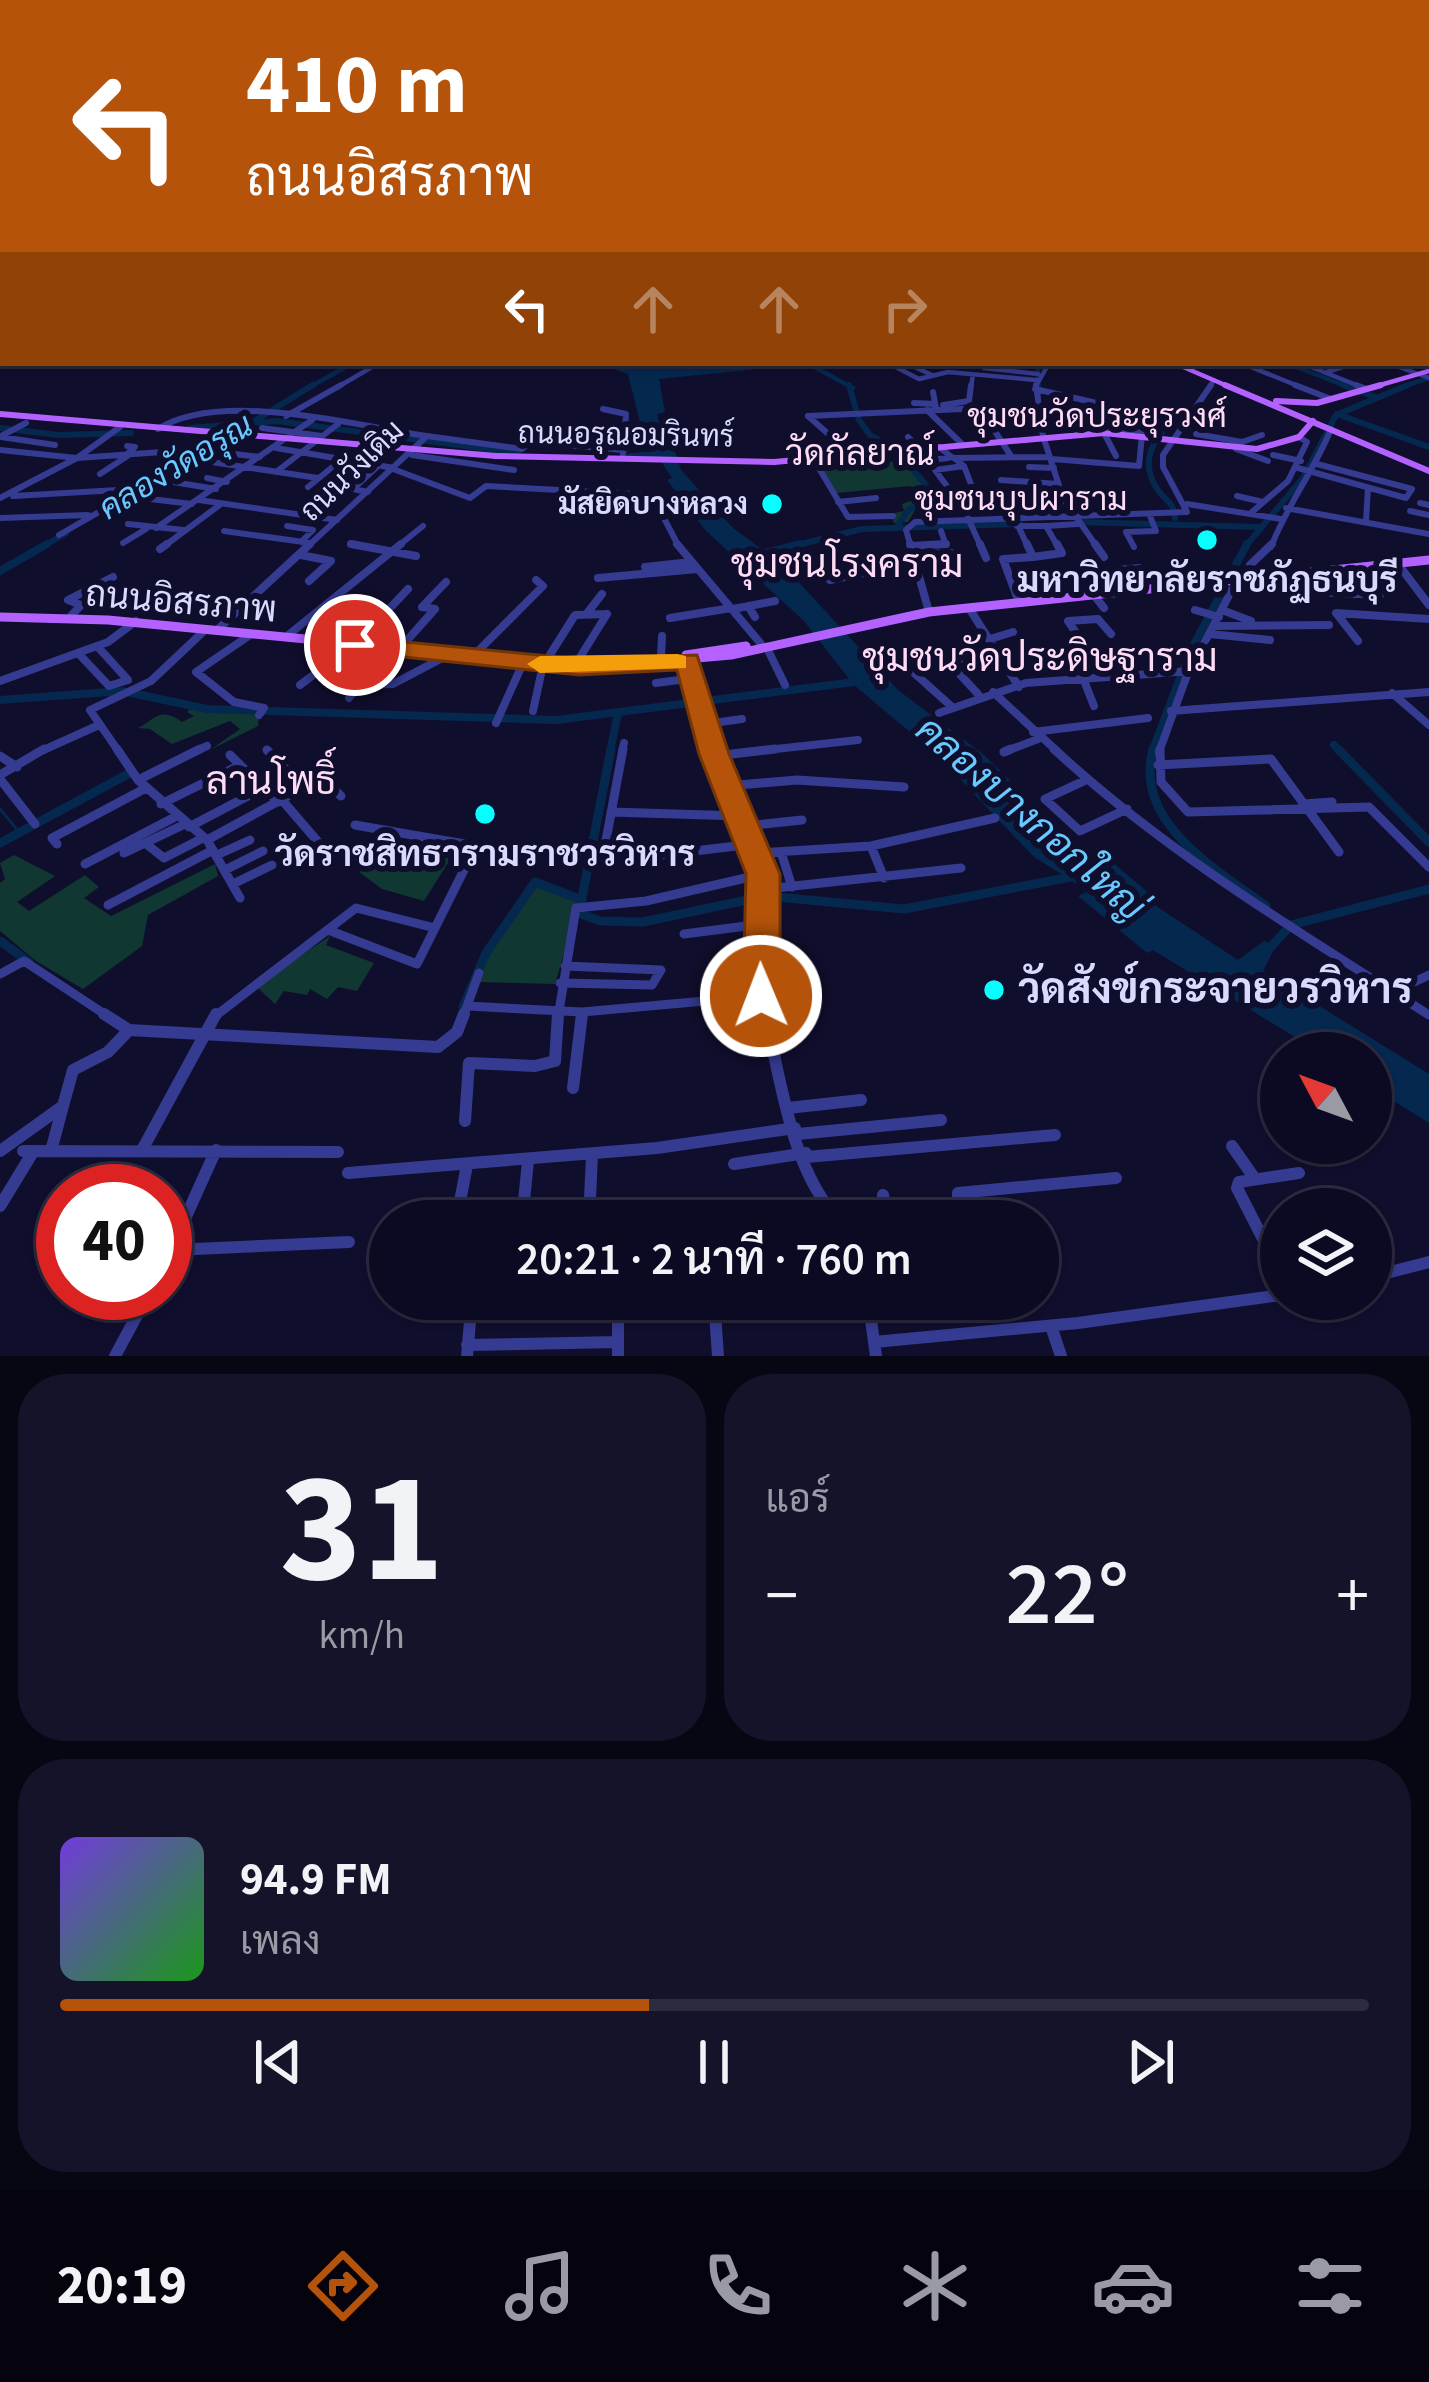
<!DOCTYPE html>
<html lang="th">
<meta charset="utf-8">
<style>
:root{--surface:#0c0a22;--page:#15132a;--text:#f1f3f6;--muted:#9a9aa5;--line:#2c2b40;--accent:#b45309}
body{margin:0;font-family:"Source Sans 3",Sarabun,sans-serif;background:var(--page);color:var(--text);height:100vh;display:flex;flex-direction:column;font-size:45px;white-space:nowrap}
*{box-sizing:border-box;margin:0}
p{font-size:39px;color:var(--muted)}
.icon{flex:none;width:66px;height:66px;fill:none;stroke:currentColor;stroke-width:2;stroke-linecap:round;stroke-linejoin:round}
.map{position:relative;height:1356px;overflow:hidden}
.sheet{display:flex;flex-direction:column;gap:18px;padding:18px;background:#070613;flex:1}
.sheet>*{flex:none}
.hud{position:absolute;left:0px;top:0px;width:1431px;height:366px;box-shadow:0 3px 9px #0004,0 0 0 3px var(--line);background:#b45309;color:#fff;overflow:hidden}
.needle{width:78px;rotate:311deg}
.tools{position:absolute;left:1260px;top:1032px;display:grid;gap:24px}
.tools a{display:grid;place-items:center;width:132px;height:132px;border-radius:50%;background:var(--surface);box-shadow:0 3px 9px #0004,0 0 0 3px var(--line);font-size:60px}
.speed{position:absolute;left:36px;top:1164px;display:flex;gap:24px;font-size:60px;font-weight:700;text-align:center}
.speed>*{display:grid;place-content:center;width:156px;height:156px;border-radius:50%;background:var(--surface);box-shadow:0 3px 9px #0004,0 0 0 3px var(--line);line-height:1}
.speed .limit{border:18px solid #d22;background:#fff;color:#111}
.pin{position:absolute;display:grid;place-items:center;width:102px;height:102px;color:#fff;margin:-51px;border:6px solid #fff;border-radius:50%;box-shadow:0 3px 12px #0007}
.me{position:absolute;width:132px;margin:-66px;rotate:359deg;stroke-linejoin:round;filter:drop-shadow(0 0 9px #0008)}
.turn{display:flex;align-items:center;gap:42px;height:252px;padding:0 48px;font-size:54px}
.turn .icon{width:156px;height:156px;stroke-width:2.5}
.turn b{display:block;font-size:84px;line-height:102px}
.lanes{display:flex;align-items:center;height:114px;padding:0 48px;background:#0003;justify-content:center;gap:60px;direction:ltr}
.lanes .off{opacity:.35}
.big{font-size:90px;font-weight:600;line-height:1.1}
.sheet .tile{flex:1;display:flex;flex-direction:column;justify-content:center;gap:18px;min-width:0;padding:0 42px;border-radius:48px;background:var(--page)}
.sheet .dial{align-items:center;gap:0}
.dial b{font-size:156px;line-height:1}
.song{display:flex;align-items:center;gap:36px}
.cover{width:144px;height:144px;border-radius:18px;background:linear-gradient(135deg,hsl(260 70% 55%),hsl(120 70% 35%))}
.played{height:12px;border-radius:6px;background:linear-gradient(90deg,var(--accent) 45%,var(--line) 45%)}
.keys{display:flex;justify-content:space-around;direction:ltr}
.heat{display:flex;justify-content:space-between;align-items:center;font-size:66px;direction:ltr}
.sheet .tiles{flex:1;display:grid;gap:18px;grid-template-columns:1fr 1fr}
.tile:last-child{grid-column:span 2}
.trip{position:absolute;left:369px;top:1200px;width:690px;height:120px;border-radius:60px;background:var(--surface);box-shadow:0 3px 9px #0004,0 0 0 3px var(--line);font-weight:600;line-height:120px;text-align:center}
.menu{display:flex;height:192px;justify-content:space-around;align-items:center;background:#05040e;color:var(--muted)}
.menu .icon{width:84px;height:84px}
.menu .current{color:var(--accent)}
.menu b{font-size:54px;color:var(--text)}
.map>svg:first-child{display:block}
</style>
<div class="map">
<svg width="1429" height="1356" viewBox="0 0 1429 1356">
<rect width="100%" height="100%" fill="#100e2d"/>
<path fill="#113732" d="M903,461L934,499L918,505L908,522L894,523L890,514L904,511L902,504L924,496L922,490L910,486L837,493L821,467Z
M190,709L250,712L259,715L258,726L210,750L240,729L230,721L172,744L150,729L138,728C155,719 161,706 182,722L194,716L187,712Z
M412,838L459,845L424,901L382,889L359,872Z
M14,855L55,876L17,902L29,911L85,875L99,887L84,898L111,916L215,864L218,876L148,915L142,946L83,989L36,961L0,931V883L5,879L0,863Z
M535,885L579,902L555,984L479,982L480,969Z
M330,936L326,945L374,963L357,991L338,987L327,999L310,989L307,995L284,991L275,1004L256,986Z"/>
<path fill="#05284f" d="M436,363H819L659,379L665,412L657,414L662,434H669L681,470L733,528L782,564L898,690L983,754L1018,788V798L1085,855L1098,850L1151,895L1147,900L1238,960L1264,941L1276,945L1263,971L1429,1074V1123L1371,1087V1053H1321L1153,950L1147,953L1078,896L1088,891L1034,857L936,754L854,685L803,620L706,531L667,480L672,478L643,434L628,374L601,365L545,368Z"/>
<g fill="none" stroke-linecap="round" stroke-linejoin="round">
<path stroke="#05284f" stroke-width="3" d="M0,809L19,832"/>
<path stroke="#05284f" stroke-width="4.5" d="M807,363L853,388
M1038,363V388
M1286,363L1351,388
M308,388L353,363
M1399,388L1429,378"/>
<path stroke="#05284f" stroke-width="6" d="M849,385L859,420L870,435L893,448L937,497L908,510L897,527
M1038,385V397
M1343,385L1375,397
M1337,414L1429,447
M0,428L58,435L131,433
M190,428L277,421L518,453
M629,456L664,454
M142,490L313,385
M1175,518C1174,504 1169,503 1160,493C1132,456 1162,432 1185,405
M1077,522L1258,527
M42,547L66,533
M789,547L862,529L1020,524
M1245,547L1303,478L1336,415L1408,385"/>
<path stroke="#05284f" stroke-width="8" d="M757,555L801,544
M0,571L47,544
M0,700L122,691L207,709L556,720L862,681
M1334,745L1341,752
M610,752L618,713
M1152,752L1190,652L1247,544"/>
<path stroke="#05284f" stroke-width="9" d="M611,749L579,913L600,921L643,922L766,896L904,909L1071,877
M1153,749C1133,823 1216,869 1266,906
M1338,749L1429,842
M0,843L128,774
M0,941L29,962
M1268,950L1291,925L1429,889
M463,1007L486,953L535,882L582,900"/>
<path stroke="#68c9ff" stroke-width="3" stroke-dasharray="6 6" stroke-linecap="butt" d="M733,368L741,363"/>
<path stroke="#343b90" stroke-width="4.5" d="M888,363L919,379L948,372L1036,380
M906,363L932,375
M1241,363L1303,388
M1301,363L1364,388
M1388,363L1429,378
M984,368L1038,374
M1327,372L1355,363
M336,388L379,363
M971,388L973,374
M1035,388L1049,363
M1209,388L1212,383"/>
<path stroke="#343b90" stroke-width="6" d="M1036,385L1043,436
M1295,385L1331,399
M1356,385L1367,389
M1035,389L1167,419
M933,392L936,408
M914,403L935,404
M943,405L969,401L971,385
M603,409L626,414L623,454
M927,410L963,445
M983,413L1011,456
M286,416L341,385
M808,416L962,409L1148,432
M808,416L853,456
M262,428L322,436
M158,429C221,389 355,426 427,436L307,547
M1104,433L1116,456
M1196,434L1242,442L1262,435
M1,436L26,423
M427,436L522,449L530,442L624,450
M1,437L55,445
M908,437L921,449
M1044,439L1063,498L1097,547
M127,446L135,447L128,453
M939,447L953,458L1050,457
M276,448L394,468
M1236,449L1268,461
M0,450L77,458L205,449
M225,453L260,457
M412,455L514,470
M1273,455L1301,461
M954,458L964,466
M1052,459L1139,466L1142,435
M814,460L848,517L893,516
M205,461L318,478
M923,461L948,458
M964,466L974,492L952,493L935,470Z
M1029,467L1054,468
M1298,468L1406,498L1412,489L1317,464
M393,469L470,498L486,486L652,495L679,547
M276,472L338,424
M100,474L129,455
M207,478L227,482
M1001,480L1058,484
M173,482L216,489
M308,487L341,460
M368,492L353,489L378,466
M13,496L136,489
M1237,496L1263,502
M0,498L77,458L120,427
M142,498L192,504
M199,500L337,520
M838,502L876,498
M1420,503L1429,505
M1187,504L1281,519
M1286,508L1429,534
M1410,511L1429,515
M1252,512L1288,481L1307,442L1299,437
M1014,517L1028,547
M0,518L88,515
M968,518L981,547
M1366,521L1368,488
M128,524L184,530
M287,526L313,530L301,542
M1017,526H1045
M156,528L312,420
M224,531L311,543
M59,535L196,456
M123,543L146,529
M351,544L367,547
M911,546L946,545L941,531
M163,547L221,504
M397,547L423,526
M911,547L906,530L915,522L1187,512L1163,467V455L1211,385
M1058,547L1046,526L1078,524
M1134,547L1126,532L1156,531L1150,516
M1271,547C1287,505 1314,471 1331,429"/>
<path stroke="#343b90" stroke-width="8" d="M351,544L416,556
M677,544L761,644
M910,544L929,612
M980,544L986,558
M1095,544L1104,557
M911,546L946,544
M160,549L167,544
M913,554L962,553
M301,555L331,561L309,581
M797,556L830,580L915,562
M1033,557L1062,553L1057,544
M1398,564L1429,605
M645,567L691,562
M1251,573L1250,565L1272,544
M598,578L697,569
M1344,580L1354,594
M1130,584L1118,570L1139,568L1154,583
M1233,588L1380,595
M1094,595L1104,608
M1019,602L1003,559L1033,557L1027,544
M748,606L755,617
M969,608L1019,687
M733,609L775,601
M1195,610L1219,617
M1222,610L1251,621L1246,622
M588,612L602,594
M71,616L81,605L68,600L113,577
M670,618L731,608
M1215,626L1329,625
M217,630L310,544
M1210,634L1270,640
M250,635L196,672L234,702L264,708L259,715
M287,636L401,544
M990,639L1013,632
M1358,641L1336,613L1429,619
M356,644L408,589
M402,646L435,609L422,607L446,582
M1085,646L1068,621L1098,619L1111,634
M767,648L785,685
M476,653L543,586L536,580
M79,654L109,686L128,680L97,646
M893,654L951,706
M661,658L662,636
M546,661L575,615L607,614
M688,661L714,752
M577,662L607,614
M905,665L926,659
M939,668L962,663L951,650
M954,668L978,694
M1083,678L1094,706
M0,681L108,642L136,621
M656,683L694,678
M300,685L353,645
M993,692L1058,752
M1392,693L1429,725
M349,698L360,685L393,684L448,655
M533,711L543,665
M1171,711L1429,692
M939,713L1026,683L1190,671
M496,723L523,663
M706,724L742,719
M1033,732L1148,718
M39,752L99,725
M119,752L90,710L151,681L205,630
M194,752L207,746
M622,752L624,743
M749,752L858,740
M1004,752L1038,739
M1159,752L1186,678L1237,580"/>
<path stroke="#343b90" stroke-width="9" d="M117,749L138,780L207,840L240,898
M623,749L602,862L753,844
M713,749L763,874L761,996L766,1017
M1054,749C1166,853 1301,933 1429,1015
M1160,749L1161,782L1188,812L1369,807L1429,867
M267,750L305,788
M1004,752L1011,749
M230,755L278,802
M0,756L17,767
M715,756L775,749
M1158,765L1271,759L1339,852
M0,775L44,749
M322,778L341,796
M0,779L35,824
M138,780L200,749
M1086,780L1045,799L1080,831L1127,809
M727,786L797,780L904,787
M282,800L319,843
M161,804L234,768
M1304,804L1332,802
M611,812L740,816
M745,826L802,820
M189,827L248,796
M207,840L334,771
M145,843L164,858L203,838
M57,844L52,838L146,788
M871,846L884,878
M781,852L792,887
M124,853L185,824
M757,853L871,846L995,818
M217,855L250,840
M85,864L175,817
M225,870L263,851
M233,884L272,865
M766,889L961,868
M108,905L213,850
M328,930L417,964L476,846L355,825
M684,934L762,924
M479,973L467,1006L582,1012L761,996
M0,974L24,961L109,1017
M560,983L652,985L661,970L565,966
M1393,992L1429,975
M214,1017L356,908L435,928
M463,1017L467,1006
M558,1017L576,908L646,901L763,874
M581,1017L582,1012"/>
<path stroke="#343b90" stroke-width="12" d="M104,1014L129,1030
M765,1014C781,1079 791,1172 840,1221
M573,1088L582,1014
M63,1106L73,1070L108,1052L129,1030L438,1047L457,1032L464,1014
M788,1108L861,1100
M465,1121L469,1063L535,1066L555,1061L558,1014
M798,1134L941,1120
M1232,1146L1255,1179
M142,1150L216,1014
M0,1151L63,1106L51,1151
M23,1151L338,1152
M807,1157L1055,1135
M734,1164L806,1153
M348,1173L657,1148L795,1128
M883,1195L888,1221
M0,1206L33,1152
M458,1212L467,1165
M522,1221L528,1161
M589,1221L592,1155
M735,1221L825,1209
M952,1221L958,1216V1193L1116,1178
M172,1250L349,1242
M165,1263L216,1150
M1281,1274L1237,1188L1239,1182L1299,1173
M1371,1277L1429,1262
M714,1299L718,1356
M868,1299L876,1356
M618,1300V1356
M1051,1326L1061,1356
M874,1342L1078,1323L1281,1295
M467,1345L618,1342
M115,1356L149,1293
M467,1356L472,1299"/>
<path stroke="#b361ff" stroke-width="4.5" d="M1174,363L1232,388
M1370,388L1429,371"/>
<path stroke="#b361ff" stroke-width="6" d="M1225,385L1429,471
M1276,401L1317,403L1381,385
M0,414L496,456
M774,462L1104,433L1257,449L1299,437L1313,421"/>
<path stroke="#b361ff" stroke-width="9" d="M0,617L108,620L595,667L731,655L929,612L1429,560
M686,655L746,646"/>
<path stroke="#b361ff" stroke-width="6" d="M496,456L774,462"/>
</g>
<linearGradient id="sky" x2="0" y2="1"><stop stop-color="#090819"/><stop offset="0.47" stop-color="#313657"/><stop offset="1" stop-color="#313657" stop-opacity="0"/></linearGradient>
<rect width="1429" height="357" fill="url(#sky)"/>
<path fill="#b45309" stroke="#753606" stroke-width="3" d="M355,637L579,659L697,655L729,754L780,874V996L775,1007L761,1012L748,1007L743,996L746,874L699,754L677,670L579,675L346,651L342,645Z"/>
<path fill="#f59e0b" d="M677,654L686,656V668L540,673L527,664L540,656Z"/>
<g fill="#06fffe" stroke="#100e2d" stroke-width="4.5">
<circle cx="772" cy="504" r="12"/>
<circle cx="1207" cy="540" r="12"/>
<circle cx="485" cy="814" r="12"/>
<circle cx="994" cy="990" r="12"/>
</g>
<g text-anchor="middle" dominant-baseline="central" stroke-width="12" stroke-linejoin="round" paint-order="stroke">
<g font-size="30" fill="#dadaff" stroke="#100e2d">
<text transform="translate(626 435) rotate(1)">ถนนอรุณอมรินทร์</text>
<text transform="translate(352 471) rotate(-44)">ถนนวังเดิม</text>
</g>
<g font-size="30" font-weight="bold" fill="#dadaff" stroke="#100e2d" text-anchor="end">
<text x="748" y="504">มัสยิดบางหลวง</text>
</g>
<g font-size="33" fill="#ffdcf6" stroke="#100e2d">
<text x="1097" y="416">ชุมชนวัดประยุรวงศ์</text>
<text x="1021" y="499">ชุมชนบุปผาราม</text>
</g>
<g font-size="33" font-style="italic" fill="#68c9ff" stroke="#100e2d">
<text transform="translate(176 467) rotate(-31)">คลองวัดอรุณ</text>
</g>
<g font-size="36" fill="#ffdcf6" stroke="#100e2d">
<text x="860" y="453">วัดกัลยาณ์</text>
</g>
<g font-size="36" font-weight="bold" fill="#dadaff" stroke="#100e2d">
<text x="1207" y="580">มหาวิทยาลัยราชภัฏธนบุรี</text>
<text x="485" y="854">วัดราชสิทธารามราชวรวิหาร</text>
</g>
<g font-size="36" fill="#dadaff" stroke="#100e2d">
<text transform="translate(181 602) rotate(5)">ถนนอิสรภาพ</text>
</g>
<g font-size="39" fill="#ffdcf6" stroke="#100e2d">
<text x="847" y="565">ชุมชนโรงคราม</text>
<text x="1040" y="659">ชุมชนวัดประดิษฐาราม</text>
<text x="271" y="782">ลานโพธิ์</text>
</g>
<g font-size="39" font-style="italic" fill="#68c9ff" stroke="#100e2d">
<text transform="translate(1030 819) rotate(41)">คลองบางกอกใหญ่</text>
</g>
<g font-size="42" font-weight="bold" fill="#dadaff" stroke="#100e2d" text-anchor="start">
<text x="1018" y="990">วัดสังข์กระจายวรวิหาร</text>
</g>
</g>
</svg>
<div class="tools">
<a><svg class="needle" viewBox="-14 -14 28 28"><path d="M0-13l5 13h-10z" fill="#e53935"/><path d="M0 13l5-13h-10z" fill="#9a9aa5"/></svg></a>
<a><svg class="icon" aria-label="layers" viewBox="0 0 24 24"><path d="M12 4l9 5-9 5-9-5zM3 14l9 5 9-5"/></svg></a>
</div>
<div class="speed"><div class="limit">40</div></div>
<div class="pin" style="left:355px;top:645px;background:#d93025"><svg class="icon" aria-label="arrive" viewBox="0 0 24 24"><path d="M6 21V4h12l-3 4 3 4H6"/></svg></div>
<svg class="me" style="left:761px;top:996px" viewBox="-20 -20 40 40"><circle r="17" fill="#b45309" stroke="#fff" stroke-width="3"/><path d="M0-11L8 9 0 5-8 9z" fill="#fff"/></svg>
<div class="trip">20:21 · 2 นาที · 760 m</div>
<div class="hud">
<div class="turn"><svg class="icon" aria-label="left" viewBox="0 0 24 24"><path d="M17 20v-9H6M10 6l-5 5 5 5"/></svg><div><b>410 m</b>ถนนอิสรภาพ</div></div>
<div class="lanes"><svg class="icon" aria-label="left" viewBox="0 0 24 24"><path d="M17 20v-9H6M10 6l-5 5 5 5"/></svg><svg class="icon off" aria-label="ahead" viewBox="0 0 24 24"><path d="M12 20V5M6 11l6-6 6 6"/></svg><svg class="icon off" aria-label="ahead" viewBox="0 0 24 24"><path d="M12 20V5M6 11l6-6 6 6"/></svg><svg class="icon off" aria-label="right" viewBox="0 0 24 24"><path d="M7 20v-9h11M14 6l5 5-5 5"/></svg></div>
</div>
</div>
<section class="sheet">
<div class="tiles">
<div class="tile dial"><b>31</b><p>km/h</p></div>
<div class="tile"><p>แอร์</p>
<div class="heat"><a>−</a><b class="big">22°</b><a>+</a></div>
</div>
<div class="tile">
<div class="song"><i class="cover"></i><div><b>94.9 FM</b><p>เพลง</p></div></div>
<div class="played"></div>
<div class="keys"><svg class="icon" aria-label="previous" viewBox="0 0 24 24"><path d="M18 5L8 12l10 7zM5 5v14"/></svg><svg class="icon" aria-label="pause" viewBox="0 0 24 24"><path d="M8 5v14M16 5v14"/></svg><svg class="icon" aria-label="next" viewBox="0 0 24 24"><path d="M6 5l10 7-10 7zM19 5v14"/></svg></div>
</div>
</div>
</section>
<nav class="menu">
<b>20:19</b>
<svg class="icon current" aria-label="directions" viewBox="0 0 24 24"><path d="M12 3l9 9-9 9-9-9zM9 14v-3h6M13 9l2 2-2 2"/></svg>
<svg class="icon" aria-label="music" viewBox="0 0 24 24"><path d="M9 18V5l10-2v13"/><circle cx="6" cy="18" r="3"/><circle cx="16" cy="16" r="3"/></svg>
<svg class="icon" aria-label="phone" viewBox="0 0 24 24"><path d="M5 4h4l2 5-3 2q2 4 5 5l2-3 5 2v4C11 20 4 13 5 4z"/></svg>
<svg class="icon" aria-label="climate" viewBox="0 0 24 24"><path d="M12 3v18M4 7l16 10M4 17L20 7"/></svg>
<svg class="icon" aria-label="car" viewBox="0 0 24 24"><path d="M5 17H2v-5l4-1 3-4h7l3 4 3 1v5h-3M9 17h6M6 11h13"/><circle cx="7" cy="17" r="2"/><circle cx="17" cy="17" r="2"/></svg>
<svg class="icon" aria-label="filters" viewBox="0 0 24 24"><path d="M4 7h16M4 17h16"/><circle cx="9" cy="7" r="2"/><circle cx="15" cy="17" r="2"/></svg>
</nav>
